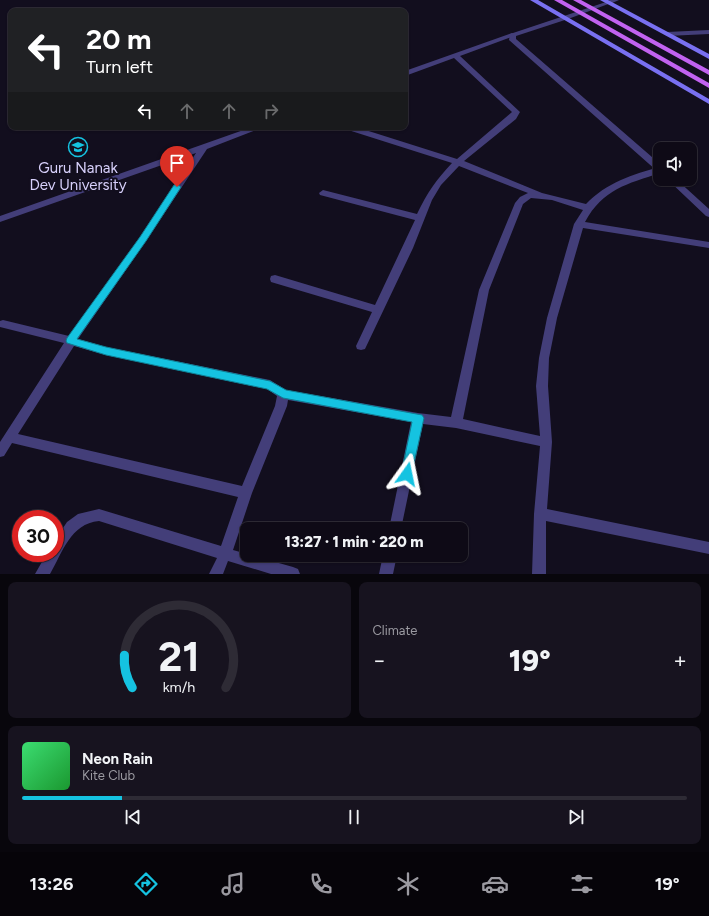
<!DOCTYPE html>
<meta charset="utf-8">
<style>
:root{--surface:#0e0a16;--page:#17131f;--text:#f1f3f6;--muted:#9b9aa1;--line:#2e2b35;--accent:#15c3e1}
body{margin:0;font-family:Figtree,sans-serif;background:var(--page);color:var(--text);height:100vh;display:flex;flex-direction:column;font-size:15px;white-space:nowrap}
*{box-sizing:border-box;margin:0}
p{font-size:13px;color:var(--muted)}
.icon{flex:none;width:22px;height:22px;fill:none;stroke:currentColor;stroke-width:2;stroke-linecap:round;stroke-linejoin:round}
.map{position:relative;height:574px;overflow:hidden}
.side{display:flex;flex-direction:column;gap:8px;padding:8px;background:#08060c;flex:1}
.side>*{flex:none}
.guide{position:absolute;left:8px;top:8px;width:400px;height:122px;border-radius:8px;box-shadow:0 1px 3px #0004,0 0 0 1px var(--line);background:#202124;color:#fff;overflow:hidden}
.controls{position:absolute;left:653px;top:142px;display:grid;gap:8px}
.controls a{display:grid;place-items:center;width:44px;height:44px;border-radius:8px;background:var(--surface);box-shadow:0 1px 3px #0004,0 0 0 1px var(--line);font-size:20px}
.speed{position:absolute;left:12px;top:510px;display:flex;gap:8px;font-size:20px;font-weight:700;text-align:center}
.speed>*{display:grid;place-content:center;width:52px;height:52px;border-radius:50%;background:var(--surface);box-shadow:0 1px 3px #0004,0 0 0 1px var(--line);line-height:1}
.speed .limit{border:6px solid #d22;background:#fff;color:#111}
.pin{position:absolute;display:grid;place-items:center;width:34px;height:34px;color:#fff;margin:-41px -17px;border-radius:50% 50% 50% 0;rotate:-45deg;box-shadow:0 0 4px #0007}
.pin .icon{rotate:45deg}
.me{position:absolute;width:44px;margin:-22px;rotate:12deg;stroke-linejoin:round;filter:drop-shadow(0 0 3px #0008)}
.turn{display:flex;align-items:center;gap:14px;height:84px;padding:0 12px;font-size:18px}
.turn .icon{width:52px;height:52px;stroke-width:2.5}
.turn b{display:block;font-size:28px;line-height:34px}
.lanes{display:flex;align-items:center;height:38px;padding:0 12px;background:#0003;justify-content:center;gap:20px;direction:ltr}
.lanes .off{opacity:.35}
.big{font-size:30px;font-weight:800;line-height:1.1}
.side .widget{flex:1;display:flex;flex-direction:column;justify-content:center;gap:6px;min-width:0;padding:0 14px;border-radius:8px;background:var(--page)}
.side .dial{align-items:center;gap:0}
.dial svg{height:104px;overflow:visible;fill:none;stroke:var(--line);stroke-width:7;stroke-linecap:round;text-anchor:middle}
.dial text{fill:var(--text);stroke:none}
.song{display:flex;align-items:center;gap:12px}
.cover{width:48px;height:48px;border-radius:6px;background:linear-gradient(135deg,hsl(140 70% 55%),hsl(130 70% 35%))}
.played{height:4px;border-radius:2px;background:linear-gradient(90deg,var(--accent) 15%,var(--line) 15%)}
.keys{display:flex;justify-content:space-around;direction:ltr}
.heat{display:flex;justify-content:space-between;align-items:center;font-size:22px;direction:ltr}
.side .tiles{flex:1;display:grid;gap:8px;grid-template-columns:1fr 1fr}
.widget:last-child{grid-column:span 2}
.trip{position:absolute;left:240px;top:522px;width:228px;height:40px;border-radius:8px;background:var(--surface);box-shadow:0 1px 3px #0004,0 0 0 1px var(--line);font-weight:800;line-height:40px;text-align:center}
.dock{display:flex;height:64px;justify-content:space-around;align-items:center;background:#060409;color:var(--muted)}
.dock .icon{width:28px;height:28px}
.dock .current{color:var(--accent)}
.dock b{font-size:18px;color:var(--text)}
.map>svg:first-child{display:block}
</style>
<div class="map">
<svg width="709" height="574" viewBox="0 0 709 574">
<rect width="100%" height="100%" fill="#120e1e"/>
<g fill="none" stroke-linecap="round" stroke-linejoin="round">
<path fill="#433e79" fill-rule="evenodd" d="M610,0H619L610,4H606V2Z
M709,30V34L667,36L664,34L667,32Z
M512,33L514,34V36L460,56L520,112L516,119L464,161L542,193L586,204C606,183 633,174 660,167V173C627,184 603,189 585,222L709,242V248L583,228L557,318L549,358L548,386L552,442L547,509L709,542V554L546,521V574H532L534,514L540,446L456,428L423,424L401,529H389L411,422L288,400L287,406L252,493L233,550L293,567L298,569L300,574H271L228,561L223,574H209L217,558L99,521C70,524 63,552 50,574H35L47,553H55V540L67,522L78,514L99,509L221,546L238,497L12,443L4,456L0,457V442L64,343L0,327V321L3,320L69,336L140,237L196,153L0,222V216L252,127H264L207,149L146,241L78,339L106,347L270,380L286,390L418,413L451,417L479,290L515,203L520,197L528,193L459,166L441,185L432,200L413,248L365,349L361,350L357,349L356,346L372,312L271,282L270,279L271,276L275,275L375,305L415,220L320,195L319,193L323,190L417,214C427,193 436,180 452,163L345,129L344,127H356L457,159L512,112L454,58L405,76V71ZM531,198L552,200L583,210L574,224L547,318L539,358L536,386L540,436L463,419L489,290L523,204ZM74,346L106,355L267,389L277,396L275,406L242,486L18,434Z
M383,555H397L393,574H379Z"/>
<path fill="#433e79" fill-rule="evenodd" d="M606,2L611,3L568,19L516,36V39L660,164V172L657,171L509,40L510,34Z
M667,179H676L709,209V217L706,216Z"/>
<path fill="#7970f1" fill-rule="evenodd" d="M530,0H538L709,99V104Z
M600,0H608L709,54V59Z"/>
<path fill="#c162f0" fill-rule="evenodd" d="M554,0H562L709,83V88Z
M573,0H581L709,70V75Z"/>
</g>
<path fill="#15c3e1" stroke="#0e7f92" d="M177,184L181,187L146,241L77,339L106,347L270,381L286,390L422,415L424,418L411,477L407,479L403,477L401,474L412,422L283,398L267,389L106,355L67,343L66,341L67,338L140,237L174,185Z"/>
<defs>
<symbol id="university-ring" viewBox="-11 -11 22 22"><circle r="9.5" fill="#120e1e" stroke="#15c3e1" stroke-width="1.5"/><path d="M0-5L7-2L0 1L-7-2ZM-4 1L0 2.5L4 1V4Q0 6-4 4Z" fill="#15c3e1"/></symbol>
</defs>
<g fill-rule="evenodd">
<use href="#university-ring" x="67" y="136" width="22" height="22"/>
</g>
<g text-anchor="middle" dominant-baseline="central" stroke-width="4" stroke-linejoin="round" paint-order="stroke">
<g font-size="15" fill="#d7d0fb" stroke="#120e1e">
<text x="78" y="168">Guru Nanak<tspan x="78" dy="17">Dev University</tspan></text>
</g>
</g>
</svg>
<div class="controls">
<a><svg class="icon" aria-label="sound" viewBox="0 0 24 24"><path d="M4 9h4l5-4v14l-5-4H4zM17 9q2 3 0 6"/></svg></a>
</div>
<div class="speed"><div class="limit">30</div></div>
<div class="pin" style="left:177px;top:187px;background:#d93025"><svg class="icon" aria-label="arrive" viewBox="0 0 24 24"><path d="M6 21V4h12l-3 4 3 4H6"/></svg></div>
<svg class="me" style="left:407px;top:474px" viewBox="-20 -20 40 40"><path d="M0-17L14 15 0 8-14 15z" fill="#15c3e1" stroke="#fff" stroke-width="4"/></svg>
<div class="trip">13:27 · 1 min · 220 m</div>
<div class="guide">
<div class="turn"><svg class="icon" aria-label="left" viewBox="0 0 24 24"><path d="M17 20v-9H6M10 6l-5 5 5 5"/></svg><div><b>20 m</b>Turn left</div></div>
<div class="lanes"><svg class="icon" aria-label="left" viewBox="0 0 24 24"><path d="M17 20v-9H6M10 6l-5 5 5 5"/></svg><svg class="icon off" aria-label="ahead" viewBox="0 0 24 24"><path d="M12 20V5M6 11l6-6 6 6"/></svg><svg class="icon off" aria-label="ahead" viewBox="0 0 24 24"><path d="M12 20V5M6 11l6-6 6 6"/></svg><svg class="icon off" aria-label="right" viewBox="0 0 24 24"><path d="M7 20v-9h11M14 6l5 5-5 5"/></svg></div>
</div>
</div>
<section class="side">
<div class="tiles">
<div class="widget dial"><svg viewBox="0 0 100 80">
<path d="M14 69A42 42 0 1 1 86 69"/>
<path d="M14 69A42 42 0 0 1 8 44" stroke="#15c3e1"/>
<text x="50" y="56" font-size="32" font-weight="700">21</text>
<text x="50" y="72" font-size="11">km/h</text>
</svg></div>
<div class="widget"><p>Climate</p>
<div class="heat"><a>−</a><b class="big">19°</b><a>+</a></div>
</div>
<div class="widget">
<div class="song"><i class="cover"></i><div><b>Neon Rain</b><p>Kite Club</p></div></div>
<div class="played"></div>
<div class="keys"><svg class="icon" aria-label="previous" viewBox="0 0 24 24"><path d="M18 5L8 12l10 7zM5 5v14"/></svg><svg class="icon" aria-label="pause" viewBox="0 0 24 24"><path d="M8 5v14M16 5v14"/></svg><svg class="icon" aria-label="next" viewBox="0 0 24 24"><path d="M6 5l10 7-10 7zM19 5v14"/></svg></div>
</div>
</div>
</section>
<nav class="dock">
<b>13:26</b>
<svg class="icon current" aria-label="directions" viewBox="0 0 24 24"><path d="M12 3l9 9-9 9-9-9zM9 14v-3h6M13 9l2 2-2 2"/></svg>
<svg class="icon" aria-label="music" viewBox="0 0 24 24"><path d="M9 18V5l10-2v13"/><circle cx="6" cy="18" r="3"/><circle cx="16" cy="16" r="3"/></svg>
<svg class="icon" aria-label="phone" viewBox="0 0 24 24"><path d="M5 4h4l2 5-3 2q2 4 5 5l2-3 5 2v4C11 20 4 13 5 4z"/></svg>
<svg class="icon" aria-label="climate" viewBox="0 0 24 24"><path d="M12 3v18M4 7l16 10M4 17L20 7"/></svg>
<svg class="icon" aria-label="car" viewBox="0 0 24 24"><path d="M5 17H2v-5l4-1 3-4h7l3 4 3 1v5h-3M9 17h6M6 11h13"/><circle cx="7" cy="17" r="2"/><circle cx="17" cy="17" r="2"/></svg>
<svg class="icon" aria-label="filters" viewBox="0 0 24 24"><path d="M4 7h16M4 17h16"/><circle cx="9" cy="7" r="2"/><circle cx="15" cy="17" r="2"/></svg>
<b>19°</b>
</nav>
